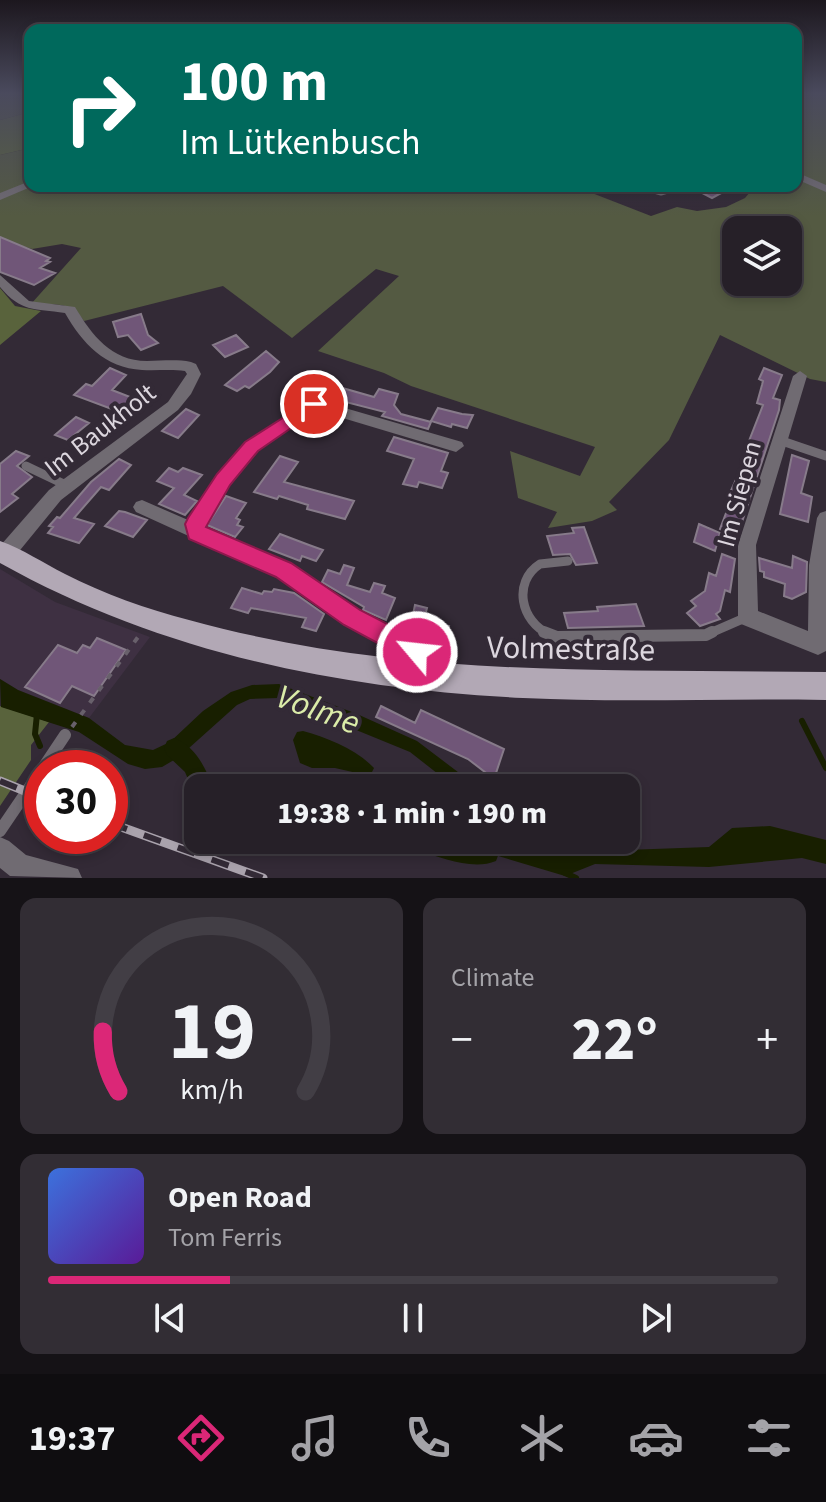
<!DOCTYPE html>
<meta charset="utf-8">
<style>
:root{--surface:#262028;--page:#322d34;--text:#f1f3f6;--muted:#a4a3a8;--line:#423e45;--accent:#db2777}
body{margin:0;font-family:"Source Sans 3",sans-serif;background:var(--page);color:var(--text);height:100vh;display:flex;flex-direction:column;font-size:30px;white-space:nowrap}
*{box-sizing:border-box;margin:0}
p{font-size:26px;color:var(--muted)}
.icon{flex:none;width:44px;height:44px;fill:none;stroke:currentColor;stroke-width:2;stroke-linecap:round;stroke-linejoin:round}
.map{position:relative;height:878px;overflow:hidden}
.details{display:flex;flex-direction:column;gap:20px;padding:20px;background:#151216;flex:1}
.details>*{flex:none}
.hud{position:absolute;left:24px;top:24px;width:778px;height:168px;border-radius:16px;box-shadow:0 4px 12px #0003,0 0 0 2px var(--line);background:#00695c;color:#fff;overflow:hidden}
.tools{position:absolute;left:722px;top:216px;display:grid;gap:16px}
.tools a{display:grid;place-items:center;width:80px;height:80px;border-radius:16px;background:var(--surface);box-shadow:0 4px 12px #0003,0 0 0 2px var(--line);font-size:40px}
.speed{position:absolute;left:24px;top:750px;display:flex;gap:16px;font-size:40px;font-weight:700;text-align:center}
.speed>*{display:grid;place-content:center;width:104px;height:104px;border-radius:50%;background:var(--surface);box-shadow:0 4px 12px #0003,0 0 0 2px var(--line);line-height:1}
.speed .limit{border:12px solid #d22;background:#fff;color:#111}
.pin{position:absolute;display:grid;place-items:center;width:68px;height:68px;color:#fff;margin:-34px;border:4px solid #fff;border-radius:50%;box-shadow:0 2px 8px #0007}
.me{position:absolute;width:88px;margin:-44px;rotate:298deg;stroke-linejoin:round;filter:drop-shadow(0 0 6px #0008)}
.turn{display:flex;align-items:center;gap:28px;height:168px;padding:0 24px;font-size:36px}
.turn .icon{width:104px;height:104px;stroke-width:2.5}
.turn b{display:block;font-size:56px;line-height:68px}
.big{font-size:60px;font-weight:800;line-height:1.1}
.details .tile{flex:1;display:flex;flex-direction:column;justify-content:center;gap:12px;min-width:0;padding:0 28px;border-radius:16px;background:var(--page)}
.details .dial{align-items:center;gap:0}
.dial svg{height:208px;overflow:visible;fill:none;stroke:var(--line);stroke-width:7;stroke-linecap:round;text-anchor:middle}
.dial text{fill:var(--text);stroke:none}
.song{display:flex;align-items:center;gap:24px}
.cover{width:96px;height:96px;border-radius:12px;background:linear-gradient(135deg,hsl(220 70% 55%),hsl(270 70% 35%))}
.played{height:8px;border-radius:4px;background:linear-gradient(90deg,var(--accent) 25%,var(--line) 25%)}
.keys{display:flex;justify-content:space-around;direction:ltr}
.heat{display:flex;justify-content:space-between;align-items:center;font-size:44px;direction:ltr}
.details .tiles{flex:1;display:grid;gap:20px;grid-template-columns:1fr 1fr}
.tile:last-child{grid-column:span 2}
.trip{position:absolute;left:184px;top:774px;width:456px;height:80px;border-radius:16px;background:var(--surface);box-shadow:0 4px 12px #0003,0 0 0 2px var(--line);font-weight:800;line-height:80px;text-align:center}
.tab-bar{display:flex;height:128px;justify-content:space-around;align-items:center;background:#0f0d10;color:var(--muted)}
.tab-bar .icon{width:56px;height:56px}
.tab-bar .current{color:var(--accent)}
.tab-bar b{font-size:36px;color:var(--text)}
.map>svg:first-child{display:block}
</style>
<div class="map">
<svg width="826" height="878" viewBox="0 0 826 878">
<rect width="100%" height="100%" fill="#332a36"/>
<path fill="#3e3042" d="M0,569L55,602L150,637L89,718L18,690L0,679Z"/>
<path fill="#545a42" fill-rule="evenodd" d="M0,93H30V112L0,120Z
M796,93H826V187L796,174Z
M30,148V182L0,195V155Z
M796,176L826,190V382L810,379L720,335L669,440L609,502L617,510L592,521L548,528L557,512L518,498L510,451L580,476L595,447L411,386L384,373L318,351L399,276L376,269L292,338L223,286L84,321C70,300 55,305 31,304L81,248L62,244L32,249L0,239V199L30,186H574L651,216L677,207L697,211L726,207L745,198L755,186H796ZM736,230H788V282H736Z"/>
<path fill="#59633c" d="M30,112V148L0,155V120Z
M0,288L15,306L41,311L0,345Z
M0,706L49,722L31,745V760L0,806Z"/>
<path fill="#181f00" d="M0,679L18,690L89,718L125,745L153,750L170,742L203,711L231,692L252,685L279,684L357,714L417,741L479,788H456L410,752L278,698L250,699L237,705L179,757L162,767L145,769L128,764L79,732L1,707Z
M303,731C328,738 356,749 374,768L370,776L335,768H312L300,763L293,740L297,732Z
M770,826L826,840V864L802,858L709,867L595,864L565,876L495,855L471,853L498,841L512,843L516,840H558L575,847L598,851L709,847L732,828Z"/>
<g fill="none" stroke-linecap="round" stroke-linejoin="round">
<path stroke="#181f00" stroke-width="6" d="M37,714L35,734L40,746
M802,721L826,768
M565,873L576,878"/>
<path fill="#181f00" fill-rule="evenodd" d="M174,738C190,744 200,758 207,773L243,777L251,780L254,788H198V792L193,791L185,772L167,755L164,748L167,741Z
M407,840L488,842L496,845L499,853L496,861C472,871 442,857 418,851L410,848Z"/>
</g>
<path fill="#705678" stroke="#877b8a" stroke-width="2" d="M689,186H734L712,198Z
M0,237L50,258L46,261L50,262L40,268L55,273L34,285L0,272Z
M141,314L148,335L158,343L141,350L128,335L118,337L113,322Z
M236,335L248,347L225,357L213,345Z
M266,351L279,362L270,372L249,388L245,386L237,391L225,385Z
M110,368L126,375L112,390L143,402L128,415L74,395L86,384L92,386Z
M764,368L782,375L773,398L780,400L779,410L738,534L734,536L720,529L731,500L728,497L751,447L747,446L763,405L757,403L762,385L763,381L759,379Z
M339,387L374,397L379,389L398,394L394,405L401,414L431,422L428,429L382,416L385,412L330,398Z
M438,408L462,414L473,415L467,428L452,424L451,427L431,421Z
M186,409L199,415L178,438L162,431Z
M76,417L89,423L68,440L55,435Z
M394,437L448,453L441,471L448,473L442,488L419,482L417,487L403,484L414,459L387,451Z
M16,451L29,456L17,466L32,477L12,494L18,498L0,512V464Z
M792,455L809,461L801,493L812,497L808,522L780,514Z
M280,456L298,462L284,482L354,501L345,519L307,509L308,505L279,496L277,499L254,492Z
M119,459L131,465L109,490L101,487L74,518L94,524L79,543L48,533L53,527L49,526L57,517L60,518L91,482Z
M169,468L178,472L183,468L202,475L184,495L197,501L185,515L159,504L174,488L157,481Z
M226,496L246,503L236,518L240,520L237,525L243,527L235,537L207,525Z
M119,511L125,512L147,520L133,537L105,526Z
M699,524L720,533L715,551L694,542Z
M584,527L597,563L576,565L570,554L553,555L547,536L574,533L572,528Z
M280,534L309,545L323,550L316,561L302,556L300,561L269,549Z
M722,554L735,559L730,592L725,590L720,611L716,614L720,619L700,626L687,613L696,606L691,601L705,591L709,573L716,576Z
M793,556L807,562L806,592L792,599L784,596L785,584L764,577V572L760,571L759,558L792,568Z
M344,565L354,568L347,585L370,592L374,583L385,586L382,593L395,598L386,620L363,610L364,607L322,582L328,570L340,574Z
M242,588L262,594L264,591L272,592L274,589L294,593L324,614L316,631L302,627L306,618L251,608L248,613L231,608Z
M636,604L644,626L568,628L564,613L598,611L597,607Z
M415,605L427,608L425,616L437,618L436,623L449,626L445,641L409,633Z
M97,638L126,650L94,696L72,686L60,703L25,687L58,645L77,653L83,645L90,648Z
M381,706L415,723L421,710L504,749L494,779L468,759L376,717Z"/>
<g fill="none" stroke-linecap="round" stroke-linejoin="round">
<path stroke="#68606b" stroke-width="4" stroke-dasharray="6 9" stroke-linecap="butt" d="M72,727L141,633"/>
<path stroke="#706b72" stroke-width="5" d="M637,186L661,193L684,186"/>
<path stroke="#706b72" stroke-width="7" d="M779,440L791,444"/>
<path stroke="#706b72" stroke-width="9" d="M785,442L826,456
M26,466L68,486
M549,634C521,622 512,582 540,564L568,561
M708,634L747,617"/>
<path stroke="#706b72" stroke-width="12" d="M544,632L557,637L706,635L712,632
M43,768L65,735
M0,831L42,769"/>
<path fill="#706b72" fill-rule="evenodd" d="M796,172L826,185V192L796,179Z
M30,181V186H33L0,200V193Z
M0,275L29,301L75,307C92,335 111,361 147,361C162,361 176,359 191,362L196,364L201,374L191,394L178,410L61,500L12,560L5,562L0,560V546L49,490L168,402L187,374L185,371C171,369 156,371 142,370C105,368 82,343 65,313C34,308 22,313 0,287Z
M800,371L807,376L756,545L758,611L808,631L809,565L817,518L820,513L826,511V651L818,655L741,624L738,617V545L793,376Z
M314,399L462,442L464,446L456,452L316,410L257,451L230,485L204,525L205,528L290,564L359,611L425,645L455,668L458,676L455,684L447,687L439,684L409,659L345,625L276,576L136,512L133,507L136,502L142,500L188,520L218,475L245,443Z
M0,837L9,841L26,855L78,869L82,878L10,876L0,868Z"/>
<path fill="#b2a8b5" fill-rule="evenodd" d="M0,541C23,549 43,563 65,574C104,594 147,609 189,620C403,679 608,669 826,672V700C725,698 624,703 523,698C340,689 161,653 0,563Z"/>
<defs>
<path id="rail" d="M0,781L42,798
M110,823L263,878"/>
</defs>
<use href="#rail" stroke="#aaa3ad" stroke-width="9"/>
<use href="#rail" stroke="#332a36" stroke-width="6" stroke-dasharray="18" stroke-linecap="butt"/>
</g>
<linearGradient id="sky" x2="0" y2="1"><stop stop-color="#1c171e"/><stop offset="0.43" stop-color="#4a4a5d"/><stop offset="1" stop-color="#4a4a5d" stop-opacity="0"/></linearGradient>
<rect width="826" height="216" fill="url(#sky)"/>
<path fill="#db2777" stroke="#8e194d" stroke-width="2" d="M314,398L320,400L322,404L320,408L258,451L230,485L206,527L291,563L360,610L426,644L429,652L426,660L417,664L409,660L344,625L276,577L189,539L185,524L188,518L217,474L245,442Z"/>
<g text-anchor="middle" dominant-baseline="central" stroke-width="8" stroke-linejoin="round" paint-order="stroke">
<g font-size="26" fill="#dcd6de" stroke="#332a36">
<text transform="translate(100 430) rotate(-38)">Im Baukholt</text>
<text transform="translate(739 494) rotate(-75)">Im Siepen</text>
</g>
<g font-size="32" fill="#dcd6de" stroke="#332a36">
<text transform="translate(571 649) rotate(1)">Volmestraße</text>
</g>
<g font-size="34" font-style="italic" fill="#dbeca9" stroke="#332a36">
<text transform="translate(318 710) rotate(20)">Volme</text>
</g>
</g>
</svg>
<div class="tools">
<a><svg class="icon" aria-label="layers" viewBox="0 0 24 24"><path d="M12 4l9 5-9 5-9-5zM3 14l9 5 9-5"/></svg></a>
</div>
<div class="speed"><div class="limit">30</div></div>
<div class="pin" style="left:314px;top:404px;background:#d93025"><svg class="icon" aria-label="arrive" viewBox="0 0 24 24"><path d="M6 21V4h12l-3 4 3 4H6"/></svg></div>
<svg class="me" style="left:417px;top:652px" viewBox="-20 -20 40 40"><circle r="17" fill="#db2777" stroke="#fff" stroke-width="3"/><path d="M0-11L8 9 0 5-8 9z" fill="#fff"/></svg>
<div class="trip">19:38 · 1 min · 190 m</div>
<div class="hud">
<div class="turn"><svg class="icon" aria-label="right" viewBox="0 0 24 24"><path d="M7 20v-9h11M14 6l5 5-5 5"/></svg><div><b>100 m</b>Im Lütkenbusch</div></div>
</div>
</div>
<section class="details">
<div class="tiles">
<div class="tile dial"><svg viewBox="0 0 100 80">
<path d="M14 69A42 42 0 1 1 86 69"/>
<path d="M14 69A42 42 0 0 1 8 46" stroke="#db2777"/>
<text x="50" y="56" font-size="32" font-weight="700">19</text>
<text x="50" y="72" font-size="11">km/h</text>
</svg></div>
<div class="tile"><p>Climate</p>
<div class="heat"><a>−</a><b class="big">22°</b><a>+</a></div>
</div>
<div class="tile">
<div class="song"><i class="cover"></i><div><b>Open Road</b><p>Tom Ferris</p></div></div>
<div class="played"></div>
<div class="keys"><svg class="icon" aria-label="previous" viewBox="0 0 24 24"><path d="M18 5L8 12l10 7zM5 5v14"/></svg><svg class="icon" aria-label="pause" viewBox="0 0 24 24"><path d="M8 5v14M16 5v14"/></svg><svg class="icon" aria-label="next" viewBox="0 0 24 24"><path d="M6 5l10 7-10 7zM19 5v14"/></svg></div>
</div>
</div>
</section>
<nav class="tab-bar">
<b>19:37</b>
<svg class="icon current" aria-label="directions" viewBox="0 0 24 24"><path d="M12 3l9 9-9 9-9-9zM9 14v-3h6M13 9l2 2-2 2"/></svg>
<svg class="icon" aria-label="music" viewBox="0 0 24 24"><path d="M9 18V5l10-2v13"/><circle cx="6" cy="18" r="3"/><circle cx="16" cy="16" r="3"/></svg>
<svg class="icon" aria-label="phone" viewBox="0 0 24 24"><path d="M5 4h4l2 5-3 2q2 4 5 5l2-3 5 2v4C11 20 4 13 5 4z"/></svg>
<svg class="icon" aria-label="climate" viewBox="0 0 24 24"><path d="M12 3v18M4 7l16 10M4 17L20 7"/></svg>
<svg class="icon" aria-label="car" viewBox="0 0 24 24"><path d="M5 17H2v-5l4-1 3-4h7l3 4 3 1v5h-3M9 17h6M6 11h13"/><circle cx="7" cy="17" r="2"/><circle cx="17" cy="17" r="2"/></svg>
<svg class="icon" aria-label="filters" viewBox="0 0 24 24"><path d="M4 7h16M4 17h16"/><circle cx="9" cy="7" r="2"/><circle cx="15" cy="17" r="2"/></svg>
</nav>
